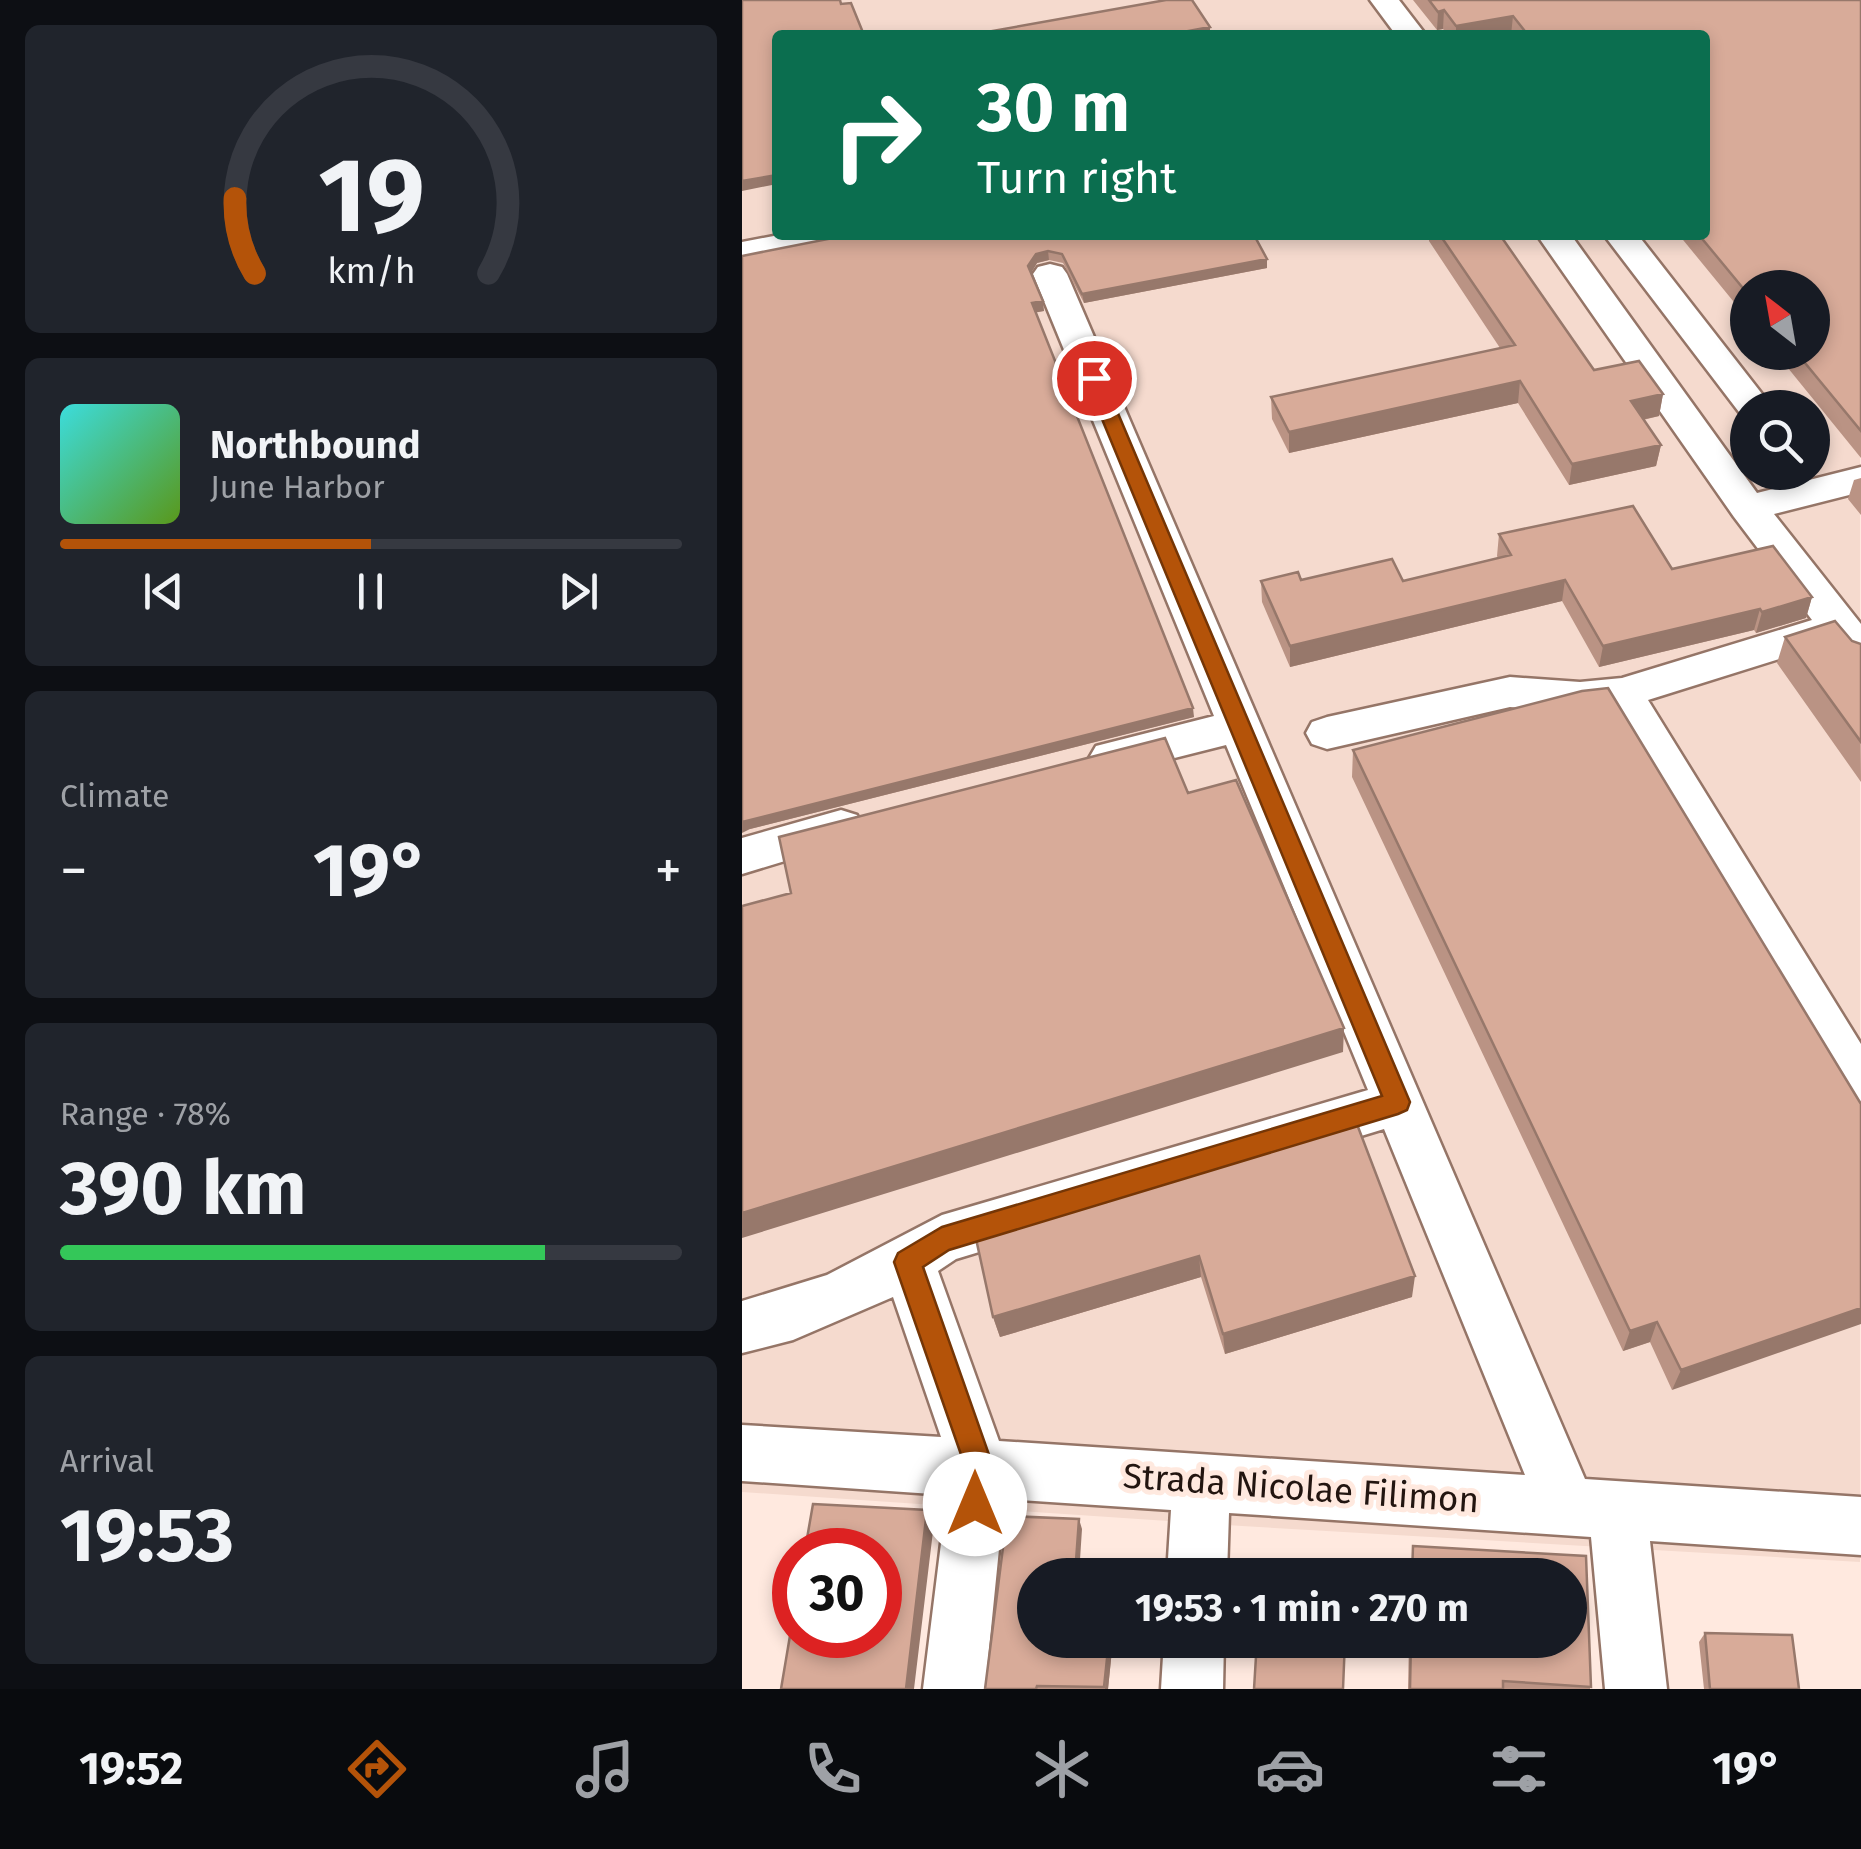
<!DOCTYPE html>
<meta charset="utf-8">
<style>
:root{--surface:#171b24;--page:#20242c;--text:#f1f3f6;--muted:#9ea1a6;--line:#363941;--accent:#b45309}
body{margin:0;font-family:"Fira Sans",sans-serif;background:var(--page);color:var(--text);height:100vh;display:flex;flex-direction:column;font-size:38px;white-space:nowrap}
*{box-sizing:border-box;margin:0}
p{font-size:32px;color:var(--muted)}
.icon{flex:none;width:55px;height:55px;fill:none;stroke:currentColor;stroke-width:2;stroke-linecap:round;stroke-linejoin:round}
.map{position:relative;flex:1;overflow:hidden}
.side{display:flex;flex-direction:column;gap:25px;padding:25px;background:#0d0f14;width:742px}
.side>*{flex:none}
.hud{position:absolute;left:30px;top:30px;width:938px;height:210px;border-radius:10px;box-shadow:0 5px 15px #0003;background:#0b6e4f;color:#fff;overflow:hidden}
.needle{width:65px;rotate:329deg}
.controls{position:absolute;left:988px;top:270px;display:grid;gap:20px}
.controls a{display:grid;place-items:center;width:100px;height:100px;border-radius:50%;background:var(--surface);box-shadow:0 5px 15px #0003;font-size:50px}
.speed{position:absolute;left:30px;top:1528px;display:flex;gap:20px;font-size:50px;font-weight:700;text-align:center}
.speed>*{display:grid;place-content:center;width:130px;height:130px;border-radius:50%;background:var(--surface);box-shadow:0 5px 15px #0003;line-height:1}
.speed .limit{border:15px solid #d22;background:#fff;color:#111}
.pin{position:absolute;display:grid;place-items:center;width:85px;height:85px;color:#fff;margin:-42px;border:5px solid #fff;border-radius:50%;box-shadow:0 2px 10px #0007}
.me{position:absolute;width:110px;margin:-55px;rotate:0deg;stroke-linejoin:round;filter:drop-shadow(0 0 8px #0008)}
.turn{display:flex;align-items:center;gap:35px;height:210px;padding:0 40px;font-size:45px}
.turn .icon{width:130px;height:130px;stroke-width:2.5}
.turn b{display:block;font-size:70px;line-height:85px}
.big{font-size:75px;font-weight:700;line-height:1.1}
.side .tile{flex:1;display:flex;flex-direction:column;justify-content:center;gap:15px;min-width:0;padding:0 35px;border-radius:15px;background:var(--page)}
.side .dial{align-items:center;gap:0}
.dial svg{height:260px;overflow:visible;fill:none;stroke:var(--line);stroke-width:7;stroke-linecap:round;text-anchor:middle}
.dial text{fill:var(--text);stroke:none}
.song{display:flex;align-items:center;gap:30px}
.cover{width:120px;height:120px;border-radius:15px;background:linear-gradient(135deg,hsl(180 70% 55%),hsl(90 70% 35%))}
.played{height:10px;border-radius:5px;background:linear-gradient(90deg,var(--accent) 50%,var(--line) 50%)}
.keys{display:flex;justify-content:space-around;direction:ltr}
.heat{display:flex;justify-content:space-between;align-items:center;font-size:55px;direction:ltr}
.charge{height:15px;border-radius:8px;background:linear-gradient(90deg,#34c759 78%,var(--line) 0)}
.trip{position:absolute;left:275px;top:1558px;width:570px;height:100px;border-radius:50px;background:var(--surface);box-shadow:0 5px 15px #0003;font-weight:700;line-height:100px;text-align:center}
.menu{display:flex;height:160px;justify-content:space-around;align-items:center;background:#090b0e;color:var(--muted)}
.menu .icon{width:70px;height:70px}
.menu .selected{color:var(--accent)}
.menu b{font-size:45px;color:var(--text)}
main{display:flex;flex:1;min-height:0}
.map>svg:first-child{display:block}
</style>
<main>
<section class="side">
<div class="tile dial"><svg viewBox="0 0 100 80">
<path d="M14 69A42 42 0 1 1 86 69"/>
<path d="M14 69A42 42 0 0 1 8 46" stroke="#b45309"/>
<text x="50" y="56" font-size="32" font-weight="700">19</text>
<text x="50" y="72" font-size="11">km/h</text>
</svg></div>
<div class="tile">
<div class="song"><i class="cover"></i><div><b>Northbound</b><p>June Harbor</p></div></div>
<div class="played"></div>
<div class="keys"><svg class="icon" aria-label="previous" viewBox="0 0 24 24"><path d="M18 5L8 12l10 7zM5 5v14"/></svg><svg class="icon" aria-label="pause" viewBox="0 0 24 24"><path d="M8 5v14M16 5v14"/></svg><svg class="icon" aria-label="next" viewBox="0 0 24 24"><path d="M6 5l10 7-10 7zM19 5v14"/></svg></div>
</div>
<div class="tile"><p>Climate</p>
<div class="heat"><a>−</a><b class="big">19°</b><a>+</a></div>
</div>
<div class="tile"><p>Range · 78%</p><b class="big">390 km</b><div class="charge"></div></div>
<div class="tile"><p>Arrival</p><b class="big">19:53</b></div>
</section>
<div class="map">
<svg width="1119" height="1689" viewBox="0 0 1119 1689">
<rect width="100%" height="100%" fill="#ffe9df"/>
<path fill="#f5dace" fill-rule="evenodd" d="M0,0H1118V1562L500,1526L0,1492ZM35,35H962V235H35ZM1005,288H1070V352H1005ZM1005,408H1070V472H1005Z"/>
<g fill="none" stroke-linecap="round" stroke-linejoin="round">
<defs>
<path id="minor" d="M628,0H657L684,35H654Z
M37,235H106L101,242L0,262V242Z
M795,235H829L1015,493L1119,467V492L1032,514L1119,624V669L1104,665L1088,643L906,700L1119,1044V1111L1101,1104L869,710L838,714L768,707L585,749L570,744L564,733L570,722L585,717L768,677L838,682L880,678L1070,620L992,517Z
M862,235H896L1031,408H1005V418L1000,416Z
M308,264L320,267L325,274L843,1479L1119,1497V1555L908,1541L925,1689H863L849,1537L487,1513L485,1575H425L429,1510L262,1499L243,1689H181L205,1495L0,1481V1425L199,1437L151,1297L51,1340L0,1353V1301L85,1275L200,1215L626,1090L484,745L369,774L354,770L347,758L354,746L472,716L291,274L296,267ZM642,1129L783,1475L257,1441L196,1271L214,1259Z
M99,810L115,815L121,827L115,839L0,874V838Z
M422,1640H482L481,1689H419Z"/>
</defs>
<use href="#minor" stroke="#957567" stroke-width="5"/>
<use href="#minor" fill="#fff" fill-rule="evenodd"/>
</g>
<path fill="#ba9384" d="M671,0H1119V458L1033,352H1070L1005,288V318L937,235H962V35H706L701,29L695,30Z
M106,235H524L514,237L525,259V268L342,303L321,263L307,260L295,263L289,273L302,311L293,312L452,717L8,829Z
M687,235H758L852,370L921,394L917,416L901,420L919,445L914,466L827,485L776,403L547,453L530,419L529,397L758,348L687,241Z
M1119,478V515L1106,499L1112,480Z
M757,534L930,569L1070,597L1064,618L1014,633L1012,630L857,667L820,601L548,667L520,602L519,581H661L756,558L755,556Z
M1043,637L1110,641L1118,644L1119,782L1035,663Z
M611,750L1119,1104L930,1390L908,1342L881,1351L610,777Z
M613,1119L670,1297L483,1354L459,1277L258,1337L251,1317Z
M340,1529L292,1640H371L366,1689H243Z
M671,1546L844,1556L848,1689H666L667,1640H828V1575H669Z
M963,1633L1057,1689H962L957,1642Z"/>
<path fill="#97786b" d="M702,10L701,29L695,30L696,12Z
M771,16L769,35H714V26Z
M468,27V35H425Z
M35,175V184L0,191V181Z
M306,251L307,260L295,263L288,275L286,266L294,254Z
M525,259V268L342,303L340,294Z
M301,301L302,311L291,313L290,303Z
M778,381L776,403L547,453V432Z
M921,394L917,416L885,423L889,401Z
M919,445L914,466L827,485L830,464Z
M823,580L820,601L548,667V646Z
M1070,597L1064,618L1014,633L1020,612Z
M1018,609L1012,630L857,667L861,646Z
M451,708L452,717L8,829L0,833V822L5,820Z
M602,1028L601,1052L0,1238V1213Z
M457,1256L459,1277L258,1337L251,1317Z
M673,1276L670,1297L483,1354L481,1334Z
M1119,1308V1324L930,1390L939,1370Z
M915,1322L908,1342L881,1351L888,1331Z
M185,1510L192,1523L172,1689H164Z
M337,1519L340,1529L337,1575H333Z
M367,1640H371L366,1689H363Z"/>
<path fill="#d8ab99" stroke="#97786b" stroke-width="2.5" d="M0,0H98L99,4L109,3L122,35H35V175L0,181Z
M424,0H450L468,27L425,35H228Z
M687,0H1119V431L1054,352H1070V288H1005V293L957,235H962V35H786L771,16L714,26L702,10L696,12Z
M106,235H512L525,259L340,294L320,254L306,251L294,254L286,266L301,301L290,303L451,708L0,822V256Z
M698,235H758L852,370L897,361L921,394L889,401L919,445L830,464L778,381L547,432L529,397L773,345Z
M891,506L930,569L1031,546L1070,597L1020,612L1018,609L861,646L823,580L548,646L519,581L556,572L559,580L650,559L661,581L769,555L757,534Z
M1093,621L1110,641L1119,644V742L1043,637Z
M866,688L1119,1104V1308L939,1370L915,1322L888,1331L611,750L840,691Z
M423,738L446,793L494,780L602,1028L0,1213V906L49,893L37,837Z
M613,1119L673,1276L481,1334L457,1256L251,1317L233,1234Z
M71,1504L185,1510L164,1689H39L52,1612V1635H138V1550H63Z
M265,1516L337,1519L333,1575H292V1640H367L362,1687L295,1686L294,1689H243Z
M671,1546L844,1556L849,1687L761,1681V1689H668L669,1640H828V1575H670Z
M963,1633L1050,1635L1057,1689H968Z
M515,1640H603L601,1689H512Z"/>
<path fill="#b45309" stroke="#753606" stroke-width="2.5" d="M352,373L361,378L668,1102L665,1110L656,1114L207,1250L181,1267L251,1466L243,1514L233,1518L222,1514L218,1504L223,1466L152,1262L156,1253L200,1227L640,1096L343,378Z"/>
<g text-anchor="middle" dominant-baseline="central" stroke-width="10" stroke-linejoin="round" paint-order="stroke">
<g font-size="35" fill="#221510" stroke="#ffe9df">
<text transform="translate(559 1488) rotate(4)">Strada Nicolae Filimon</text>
</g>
</g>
</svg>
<div class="controls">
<a><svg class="needle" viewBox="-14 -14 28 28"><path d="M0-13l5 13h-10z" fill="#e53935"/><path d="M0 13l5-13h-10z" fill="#9ea1a6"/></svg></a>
<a><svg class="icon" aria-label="search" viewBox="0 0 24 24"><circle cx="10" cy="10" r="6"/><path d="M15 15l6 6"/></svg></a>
</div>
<div class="speed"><div class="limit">30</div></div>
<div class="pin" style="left:352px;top:378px;background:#d93025"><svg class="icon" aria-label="arrive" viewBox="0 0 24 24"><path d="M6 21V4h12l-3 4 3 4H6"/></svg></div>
<svg class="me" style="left:233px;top:1504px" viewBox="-20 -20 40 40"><circle r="19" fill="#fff"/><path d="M0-13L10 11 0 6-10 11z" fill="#b45309"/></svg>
<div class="trip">19:53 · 1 min · 270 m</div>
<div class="hud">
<div class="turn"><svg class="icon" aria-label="right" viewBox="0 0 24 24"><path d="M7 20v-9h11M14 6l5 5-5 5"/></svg><div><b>30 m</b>Turn right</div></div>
</div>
</div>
</main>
<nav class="menu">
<b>19:52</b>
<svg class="icon selected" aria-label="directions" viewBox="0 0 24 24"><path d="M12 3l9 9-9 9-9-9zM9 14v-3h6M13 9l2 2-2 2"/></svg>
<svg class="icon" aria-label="music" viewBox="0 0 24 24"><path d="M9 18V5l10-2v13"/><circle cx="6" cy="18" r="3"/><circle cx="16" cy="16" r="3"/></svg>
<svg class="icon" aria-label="phone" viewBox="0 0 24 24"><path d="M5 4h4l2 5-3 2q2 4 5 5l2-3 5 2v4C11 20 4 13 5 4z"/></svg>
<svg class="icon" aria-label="climate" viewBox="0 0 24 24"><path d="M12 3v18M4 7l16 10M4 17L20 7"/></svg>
<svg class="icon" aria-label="car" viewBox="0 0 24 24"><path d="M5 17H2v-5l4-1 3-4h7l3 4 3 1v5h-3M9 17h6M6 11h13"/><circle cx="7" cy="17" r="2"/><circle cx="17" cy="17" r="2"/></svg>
<svg class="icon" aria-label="filters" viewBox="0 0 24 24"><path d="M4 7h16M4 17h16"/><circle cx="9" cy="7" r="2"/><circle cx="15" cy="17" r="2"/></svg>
<b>19°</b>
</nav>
